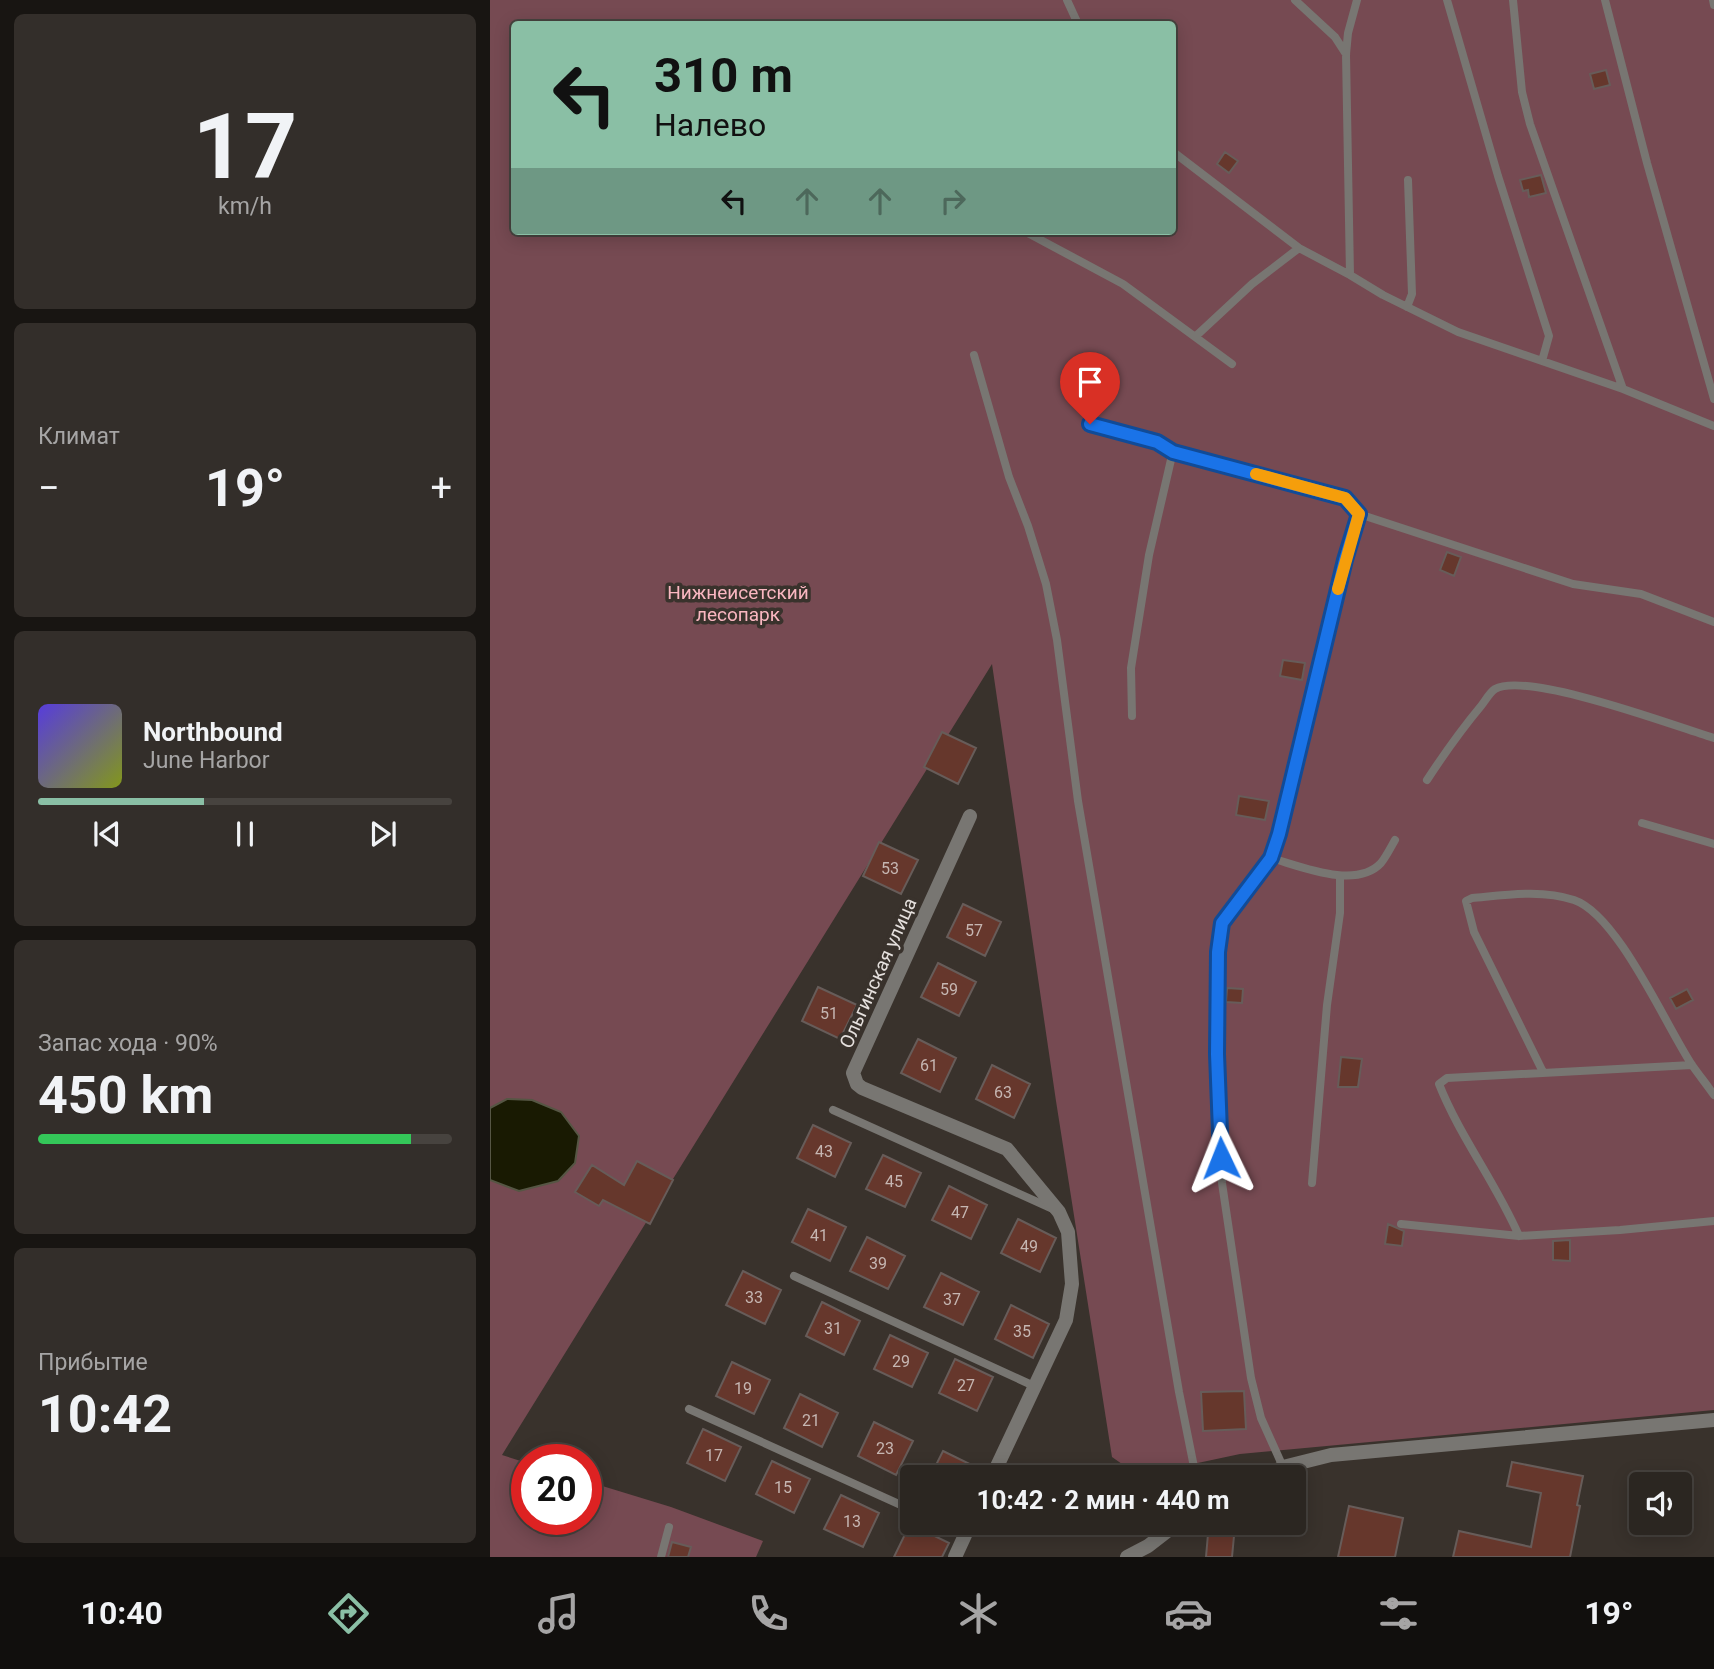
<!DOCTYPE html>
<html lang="ru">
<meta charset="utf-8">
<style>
:root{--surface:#2b2621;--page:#332e2a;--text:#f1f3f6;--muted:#a6a5a5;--line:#47433f;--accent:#8abfa5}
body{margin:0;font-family:Roboto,sans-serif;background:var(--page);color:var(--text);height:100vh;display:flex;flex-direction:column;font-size:26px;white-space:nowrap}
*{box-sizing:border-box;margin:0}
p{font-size:23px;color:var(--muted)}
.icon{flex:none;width:38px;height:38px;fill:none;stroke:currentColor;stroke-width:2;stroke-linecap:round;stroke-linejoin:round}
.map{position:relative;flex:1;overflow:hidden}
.drawer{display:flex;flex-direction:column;gap:14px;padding:14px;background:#181512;width:490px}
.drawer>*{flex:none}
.top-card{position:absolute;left:21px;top:21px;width:665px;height:214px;border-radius:7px;box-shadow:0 4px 18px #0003,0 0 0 2px var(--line);background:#8abfa5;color:#111;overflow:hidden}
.controls{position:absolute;left:1139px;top:1472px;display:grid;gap:14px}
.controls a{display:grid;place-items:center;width:63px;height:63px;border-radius:7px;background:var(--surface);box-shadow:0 4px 18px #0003,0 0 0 2px var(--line);font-size:35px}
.speed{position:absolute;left:21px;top:1444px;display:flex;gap:14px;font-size:35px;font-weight:700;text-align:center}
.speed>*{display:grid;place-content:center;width:91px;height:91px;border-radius:50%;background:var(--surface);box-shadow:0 4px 18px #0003,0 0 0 2px var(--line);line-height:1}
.speed .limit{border:10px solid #d22;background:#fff;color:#111}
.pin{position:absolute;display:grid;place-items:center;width:60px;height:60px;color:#fff;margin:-72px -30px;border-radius:50% 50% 50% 0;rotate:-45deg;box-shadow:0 0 7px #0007}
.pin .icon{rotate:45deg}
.me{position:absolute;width:77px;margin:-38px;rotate:358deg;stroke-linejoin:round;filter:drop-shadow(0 0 5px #0008)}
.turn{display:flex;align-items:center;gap:24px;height:147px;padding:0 28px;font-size:32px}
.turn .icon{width:91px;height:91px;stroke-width:2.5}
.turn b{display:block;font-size:49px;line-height:60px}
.lanes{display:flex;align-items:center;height:66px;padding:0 28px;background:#0003;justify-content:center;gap:35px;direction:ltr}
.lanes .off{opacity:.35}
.big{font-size:52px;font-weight:700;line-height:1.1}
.drawer .widget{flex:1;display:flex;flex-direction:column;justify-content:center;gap:10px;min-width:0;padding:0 24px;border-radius:10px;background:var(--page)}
.drawer .dial{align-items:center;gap:0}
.dial b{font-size:91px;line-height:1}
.song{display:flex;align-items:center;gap:21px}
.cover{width:84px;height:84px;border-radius:10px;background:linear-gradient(135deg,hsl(250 70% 55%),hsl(70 70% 35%))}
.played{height:7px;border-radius:4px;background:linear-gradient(90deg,var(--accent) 40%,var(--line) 40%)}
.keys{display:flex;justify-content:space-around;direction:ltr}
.heat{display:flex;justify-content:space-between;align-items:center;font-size:38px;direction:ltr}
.charge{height:10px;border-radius:5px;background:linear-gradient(90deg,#34c759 90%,var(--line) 0)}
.trip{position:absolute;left:410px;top:1465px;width:406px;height:70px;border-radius:7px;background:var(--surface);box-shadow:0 4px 18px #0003,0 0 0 2px var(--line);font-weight:700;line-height:70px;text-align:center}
.dock{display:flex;height:112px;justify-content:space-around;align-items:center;background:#110f0d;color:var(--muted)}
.dock .icon{width:49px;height:49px}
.dock .active{color:var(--accent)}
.dock b{font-size:32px;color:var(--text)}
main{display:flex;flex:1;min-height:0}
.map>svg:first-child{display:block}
</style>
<main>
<section class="drawer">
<div class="widget dial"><b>17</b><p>km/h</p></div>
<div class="widget"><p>Климат</p>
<div class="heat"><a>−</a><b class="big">19°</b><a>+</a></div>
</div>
<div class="widget">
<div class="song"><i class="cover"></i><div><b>Northbound</b><p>June Harbor</p></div></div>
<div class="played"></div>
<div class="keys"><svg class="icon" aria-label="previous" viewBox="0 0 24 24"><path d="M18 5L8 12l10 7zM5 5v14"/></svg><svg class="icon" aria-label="pause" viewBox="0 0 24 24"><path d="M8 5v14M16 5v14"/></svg><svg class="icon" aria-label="next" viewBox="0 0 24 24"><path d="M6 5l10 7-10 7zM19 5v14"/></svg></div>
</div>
<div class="widget"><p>Запас хода · 90%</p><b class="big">450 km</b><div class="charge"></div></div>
<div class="widget"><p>Прибытие</p><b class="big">10:42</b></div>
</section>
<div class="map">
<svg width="1224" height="1557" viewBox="0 0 1224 1557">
<rect width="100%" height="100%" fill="#39322c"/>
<path fill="#764a52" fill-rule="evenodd" d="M0,0H1224V1410L750,1454L703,1464L642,1471L622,1457L566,1101L502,664L12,1455L37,1463V1519H96V1481L181,1507L273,1541L266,1557H0ZM24,24H682V231H24Z"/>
<path fill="#191a02" stroke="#565644" stroke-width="2" d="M17,1099L42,1100L71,1112L89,1136L85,1163L68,1181L29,1191L0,1180V1108Z"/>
<path fill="#66372c" stroke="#675c59" stroke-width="2" d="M1116,70L1120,85L1104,89L1100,74Z
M735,152L748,161L739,173L727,164Z
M1051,175L1056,193L1039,197L1038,190L1033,191L1030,180Z
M957,552L971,557L964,576L950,570Z
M793,660L815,663L812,680L790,676Z
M452,732L486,748L468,784L434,767Z
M749,796L779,801L775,820L746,815Z
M389,842L428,860L411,894L373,876Z
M473,904L511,922L495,956L457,937Z
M448,963L486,982L469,1016L431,997Z
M328,987L367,1005L350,1039L312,1021Z
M737,988L753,989L752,1003L736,1002Z
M1197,989L1203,1000L1186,1009L1180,998Z
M428,1039L466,1058L450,1092L411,1073Z
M851,1057L872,1059L868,1087H848Z
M502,1065L540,1084L524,1118L486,1099Z
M323,1125L361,1143L345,1177L307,1158Z
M393,1155L431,1173L415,1207L376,1189Z
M147,1161L183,1180L160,1224L113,1200L109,1206L85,1192L102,1165L134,1185Z
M459,1186L497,1205L481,1239L442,1220Z
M318,1209L356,1227L340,1261L302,1242Z
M528,1219L566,1238L550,1272L511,1253Z
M898,1224L914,1231L912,1246L895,1244Z
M377,1237L415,1256L398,1289L360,1271Z
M1080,1240V1261L1063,1260V1241Z
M253,1271L291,1290L275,1324L236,1305Z
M451,1273L489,1292L473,1325L434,1307Z
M332,1302L370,1321L354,1355L316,1336Z
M521,1305L559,1324L543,1358L505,1339Z
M400,1335L438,1353L422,1387L384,1369Z
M465,1359L503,1377L487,1411L449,1393Z
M242,1362L280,1380L264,1414L226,1396Z
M754,1391L756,1429L713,1431L711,1392Z
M310,1394L348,1413L332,1447L294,1428Z
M384,1422L423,1441L406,1475L368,1456Z
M213,1429L251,1447L235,1481L197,1463Z
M453,1451L494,1471L492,1477H440Z
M282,1461L320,1479L304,1513L266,1494Z
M1022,1462L1093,1476L1087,1505L1090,1506L1080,1557H963L969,1531L1041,1547L1051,1493L1017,1486Z
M351,1495L389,1513L373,1547L334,1529Z
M859,1506L913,1518L905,1557H848Z
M420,1524L459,1543L452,1557H404Z
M718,1534L744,1536L742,1557H716Z
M182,1542L201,1547L198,1557H178Z"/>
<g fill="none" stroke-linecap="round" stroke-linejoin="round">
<path stroke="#787672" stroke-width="8" d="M577,0L588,24
M805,0L845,37L856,54
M867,0L858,33L856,54L860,275L893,295L968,332L1133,389L1224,426
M957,0L1008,176L1059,336L1052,361
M1023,0L1032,92L1040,124L1133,389
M1115,0L1157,163L1224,399
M1223,0L1224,5
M682,151L809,248L860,275
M534,231L633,284L742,364
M917,307L922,294L918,180
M706,336L762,284L809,248
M484,355L519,477L538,526L556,584L567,640L588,801L689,1392L706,1477
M600,424L668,442L683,451L855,498L869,514L1083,584L1151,594L1224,622
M642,716L641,668L659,555L683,451
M937,780C954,754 971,730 991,706C995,701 1000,692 1005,689C1038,671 1185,726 1224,738
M1152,823L1224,844
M781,858C810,866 866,890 891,863C896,857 901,847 905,840
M1053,1072L984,932L976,901L982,898C1015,895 1052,889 1084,900C1128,915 1175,1024 1202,1065C1209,1075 1217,1085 1224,1095
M343,1110L563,1209
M822,1183L837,1005L850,913V876
M911,1224L1029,1236L1130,1230L1224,1221
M1029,1236C1006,1183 970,1137 949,1084L957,1078L1202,1065
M304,1276L544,1386
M199,1409L422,1510
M793,1467L771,1418L761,1378L732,1183L727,1054L728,952L732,923L781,858L789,834L855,560L869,514
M449,1522L476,1535
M171,1557L179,1527"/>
<path stroke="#787672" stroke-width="14" d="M480,816L363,1073L367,1084L372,1088L517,1149L569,1212L578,1232L582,1284L576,1320L502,1477
M773,1477L793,1467L841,1455L1224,1420
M465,1557L481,1522
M637,1557L658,1546L689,1522"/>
</g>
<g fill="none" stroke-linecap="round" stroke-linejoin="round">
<defs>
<path id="route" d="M600,424L667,442L683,452L855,498L869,514L855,560L789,834L781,858L732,923L728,952L727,1054L731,1158"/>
</defs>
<use href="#route" stroke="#114b97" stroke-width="18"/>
<use href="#route" stroke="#1a73e8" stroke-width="12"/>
<path stroke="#f59e0b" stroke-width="12" d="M766,474L855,498L869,514L848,589"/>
</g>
<g text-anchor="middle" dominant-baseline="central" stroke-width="7" stroke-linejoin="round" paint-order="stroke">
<g font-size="16" fill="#c6b6b2">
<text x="400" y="868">53</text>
<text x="484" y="930">57</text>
<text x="459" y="989">59</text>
<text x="339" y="1013">51</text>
<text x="439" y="1065">61</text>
<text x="513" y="1092">63</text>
<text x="334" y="1151">43</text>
<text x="404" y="1181">45</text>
<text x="470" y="1212">47</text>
<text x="329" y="1235">41</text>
<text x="539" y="1246">49</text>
<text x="388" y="1263">39</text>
<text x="264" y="1297">33</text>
<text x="462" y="1299">37</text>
<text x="343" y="1328">31</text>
<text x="532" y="1331">35</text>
<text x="411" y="1361">29</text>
<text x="476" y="1385">27</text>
<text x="253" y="1388">19</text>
<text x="321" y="1420">21</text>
<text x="395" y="1448">23</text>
<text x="224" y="1455">17</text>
<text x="293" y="1487">15</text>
<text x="362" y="1521">13</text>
</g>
<g font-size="19" fill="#fab7c1" stroke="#39322c">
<text x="248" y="592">Нижнеисетский<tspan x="248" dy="22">лесопарк</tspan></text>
</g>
<g font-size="19" fill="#e6e1de" stroke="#39322c">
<text transform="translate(388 973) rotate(-66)">Ольгинская улица</text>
</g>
</g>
</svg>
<div class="controls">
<a><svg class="icon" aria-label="sound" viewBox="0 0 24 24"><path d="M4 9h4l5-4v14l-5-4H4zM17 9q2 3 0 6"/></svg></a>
</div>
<div class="speed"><div class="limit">20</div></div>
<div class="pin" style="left:600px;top:424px;background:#d93025"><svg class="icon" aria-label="arrive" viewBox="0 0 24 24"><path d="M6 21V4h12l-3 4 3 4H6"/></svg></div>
<svg class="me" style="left:731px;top:1158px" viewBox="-20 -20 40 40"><path d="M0-17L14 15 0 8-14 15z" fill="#1a73e8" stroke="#fff" stroke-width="4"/></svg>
<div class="trip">10:42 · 2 мин · 440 m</div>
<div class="top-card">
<div class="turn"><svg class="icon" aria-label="left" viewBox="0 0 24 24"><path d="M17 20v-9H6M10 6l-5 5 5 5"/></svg><div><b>310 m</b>Налево</div></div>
<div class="lanes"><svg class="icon" aria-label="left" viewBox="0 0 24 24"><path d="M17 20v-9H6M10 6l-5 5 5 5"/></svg><svg class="icon off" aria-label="ahead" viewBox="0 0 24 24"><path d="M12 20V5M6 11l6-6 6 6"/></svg><svg class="icon off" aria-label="ahead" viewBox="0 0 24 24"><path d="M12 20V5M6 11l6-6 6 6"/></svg><svg class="icon off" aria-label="right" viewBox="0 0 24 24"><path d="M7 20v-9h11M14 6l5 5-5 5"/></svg></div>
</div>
</div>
</main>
<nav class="dock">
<b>10:40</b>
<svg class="icon active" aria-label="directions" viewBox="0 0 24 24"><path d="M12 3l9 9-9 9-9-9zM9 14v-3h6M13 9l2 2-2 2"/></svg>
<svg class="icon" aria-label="music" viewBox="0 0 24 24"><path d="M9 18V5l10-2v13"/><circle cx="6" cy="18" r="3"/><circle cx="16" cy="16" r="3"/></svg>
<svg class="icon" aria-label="phone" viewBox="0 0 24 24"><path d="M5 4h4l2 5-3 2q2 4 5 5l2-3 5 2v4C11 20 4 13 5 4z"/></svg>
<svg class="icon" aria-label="climate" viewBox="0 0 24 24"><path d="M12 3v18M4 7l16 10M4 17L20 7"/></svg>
<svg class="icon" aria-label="car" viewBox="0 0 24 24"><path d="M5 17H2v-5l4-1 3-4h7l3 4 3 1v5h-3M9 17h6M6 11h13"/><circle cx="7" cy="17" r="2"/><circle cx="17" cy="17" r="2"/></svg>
<svg class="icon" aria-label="filters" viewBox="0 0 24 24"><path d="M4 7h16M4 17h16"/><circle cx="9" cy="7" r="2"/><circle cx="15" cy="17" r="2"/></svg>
<b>19°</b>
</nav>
